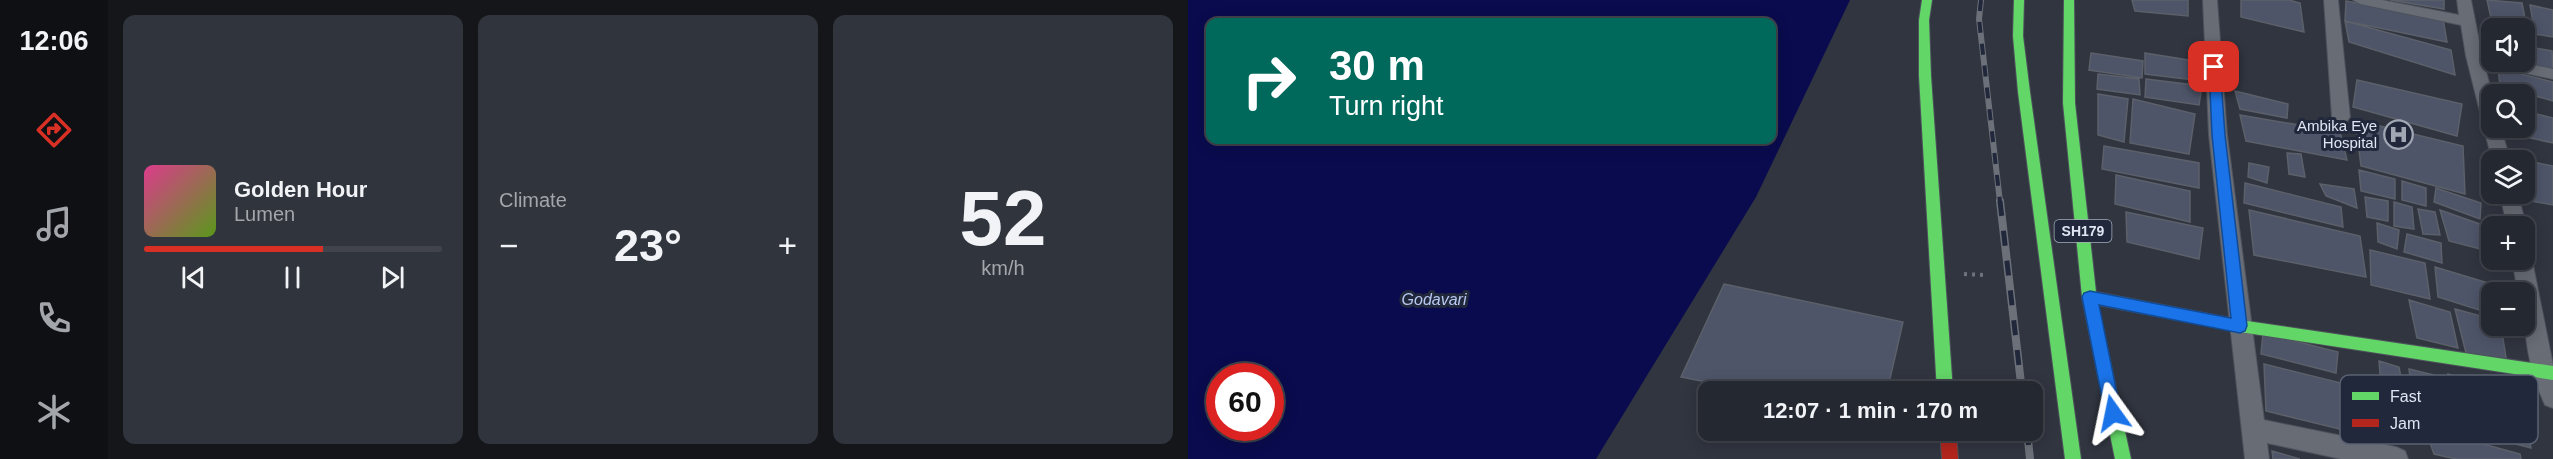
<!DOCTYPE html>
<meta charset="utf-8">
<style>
:root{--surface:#242830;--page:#30343c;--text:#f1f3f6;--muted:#a3a6ab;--line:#41444c;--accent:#d93025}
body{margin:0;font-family:Arial,sans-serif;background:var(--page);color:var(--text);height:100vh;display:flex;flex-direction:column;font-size:22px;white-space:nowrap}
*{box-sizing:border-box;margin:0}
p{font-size:20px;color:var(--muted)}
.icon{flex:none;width:33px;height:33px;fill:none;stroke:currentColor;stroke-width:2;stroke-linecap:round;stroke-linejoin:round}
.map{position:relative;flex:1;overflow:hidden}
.side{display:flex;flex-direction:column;gap:15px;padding:15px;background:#14161a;width:1080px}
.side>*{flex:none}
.top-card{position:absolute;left:18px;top:18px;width:570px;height:126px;border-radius:12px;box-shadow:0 3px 15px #0003,0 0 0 2px var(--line);background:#00695c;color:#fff;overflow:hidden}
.controls{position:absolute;left:1293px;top:18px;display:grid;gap:12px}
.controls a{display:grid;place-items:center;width:54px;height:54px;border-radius:12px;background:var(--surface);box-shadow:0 3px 15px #0003,0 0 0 2px var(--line);font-size:30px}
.speed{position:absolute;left:18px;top:363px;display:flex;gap:12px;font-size:30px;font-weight:700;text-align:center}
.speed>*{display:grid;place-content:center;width:78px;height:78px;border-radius:50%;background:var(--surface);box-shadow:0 3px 15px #0003,0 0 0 2px var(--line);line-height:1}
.speed .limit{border:9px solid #d22;background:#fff;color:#111}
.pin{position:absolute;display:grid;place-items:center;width:51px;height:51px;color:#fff;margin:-26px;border-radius:12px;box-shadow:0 3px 9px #0006}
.me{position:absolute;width:66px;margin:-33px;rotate:348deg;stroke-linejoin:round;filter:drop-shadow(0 0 4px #0008)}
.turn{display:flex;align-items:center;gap:21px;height:126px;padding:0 24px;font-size:27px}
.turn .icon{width:78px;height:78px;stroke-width:2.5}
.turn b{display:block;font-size:42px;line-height:51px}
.big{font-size:45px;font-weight:800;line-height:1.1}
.side .tile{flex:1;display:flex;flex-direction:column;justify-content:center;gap:9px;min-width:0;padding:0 21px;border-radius:12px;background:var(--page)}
.side .dial{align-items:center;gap:0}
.dial b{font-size:78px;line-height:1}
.song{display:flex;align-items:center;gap:18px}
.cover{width:72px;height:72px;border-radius:9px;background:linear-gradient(135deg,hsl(330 70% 55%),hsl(90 70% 35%))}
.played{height:6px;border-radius:3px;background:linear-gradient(90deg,var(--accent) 60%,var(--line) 60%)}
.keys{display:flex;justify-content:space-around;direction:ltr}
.heat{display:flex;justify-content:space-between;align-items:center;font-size:33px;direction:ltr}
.side .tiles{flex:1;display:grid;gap:15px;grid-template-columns:repeat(3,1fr)}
.trip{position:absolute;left:510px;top:381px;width:345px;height:60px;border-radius:12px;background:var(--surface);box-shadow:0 3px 15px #0003,0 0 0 2px var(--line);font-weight:800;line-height:60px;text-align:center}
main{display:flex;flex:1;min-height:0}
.menu{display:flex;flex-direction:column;width:108px;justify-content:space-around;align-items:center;background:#0e1013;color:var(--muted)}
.menu .icon{width:42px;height:42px}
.menu .selected{color:var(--accent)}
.menu b{font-size:27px;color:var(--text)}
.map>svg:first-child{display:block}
</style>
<main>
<nav class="menu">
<b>12:06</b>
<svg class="icon selected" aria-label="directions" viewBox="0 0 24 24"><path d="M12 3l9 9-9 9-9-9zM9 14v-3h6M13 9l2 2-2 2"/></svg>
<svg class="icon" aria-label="music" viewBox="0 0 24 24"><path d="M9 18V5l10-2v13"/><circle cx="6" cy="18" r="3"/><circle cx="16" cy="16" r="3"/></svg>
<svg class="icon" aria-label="phone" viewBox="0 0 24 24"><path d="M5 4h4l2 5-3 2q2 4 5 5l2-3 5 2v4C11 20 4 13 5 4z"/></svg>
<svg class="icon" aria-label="climate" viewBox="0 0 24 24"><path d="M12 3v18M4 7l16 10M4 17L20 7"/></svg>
</nav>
<section class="side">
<div class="tiles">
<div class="tile">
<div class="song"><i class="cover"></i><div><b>Golden Hour</b><p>Lumen</p></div></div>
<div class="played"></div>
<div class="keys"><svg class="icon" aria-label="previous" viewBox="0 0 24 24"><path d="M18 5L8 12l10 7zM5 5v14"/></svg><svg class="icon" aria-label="pause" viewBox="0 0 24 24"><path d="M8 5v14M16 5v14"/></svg><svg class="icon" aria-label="next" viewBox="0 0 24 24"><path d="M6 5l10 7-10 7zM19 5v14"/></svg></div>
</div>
<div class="tile"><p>Climate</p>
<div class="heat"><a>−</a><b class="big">23°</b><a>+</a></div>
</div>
<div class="tile dial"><b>52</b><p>km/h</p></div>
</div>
</section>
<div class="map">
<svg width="1365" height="459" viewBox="0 0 1365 459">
<rect width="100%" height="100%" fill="#303540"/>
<path fill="#0a0b4e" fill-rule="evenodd" d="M0,0H662L568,197L408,459H0ZM22,22H584V140H22ZM82,376V428H32V376Z"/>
<path fill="#4f5569" stroke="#5b6069" stroke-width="1.5" d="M944,0H1000V16L947,11Z
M1053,0H1101L1112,3L1116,32L1053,17Z
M1202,0H1256V9Z
M1299,0L1334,3L1340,33H1336V28L1305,27Z
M1158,1L1255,19L1259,42L1157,21Z
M1342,5L1365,10V37L1347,34Z
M1157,21L1263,50L1267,75L1161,42Z
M1336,46L1364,51L1365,70L1327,62H1336Z
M903,53L955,61L954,78L901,70Z
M957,53L1013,62L1014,81L957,74Z
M1310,68L1365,82V101L1312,86Z
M910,74L951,79L952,95L909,89Z
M958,79L1014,86L1011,105L957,97Z
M1169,80L1274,104L1269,136L1165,107Z
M1047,91L1100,104L1099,118L1052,109Z
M910,94L940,99L936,142L910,135Z
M945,99L1007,114L1001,154L942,143Z
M1336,111L1365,118V143L1329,135L1327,128H1336Z
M1052,115L1152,132L1159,160L1058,141Z
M1167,120L1275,146L1277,194L1173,166Z
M916,146L1011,163V188L914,169Z
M1099,153L1113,154L1117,177L1101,174Z
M1330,159L1365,166V205L1344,201L1336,178V160Z
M1061,163L1081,167L1079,183L1060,177Z
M1171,170L1207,179V199L1173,191Z
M928,175L1002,191V222L927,204Z
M1214,181L1238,188V206L1214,200Z
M1057,183L1153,207L1155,227L1056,203Z
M1132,184L1166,189L1169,208L1138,196Z
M1248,188L1293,203L1292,219L1246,202Z
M1177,197L1200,201V221L1179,217Z
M1206,202L1224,207L1226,229L1206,226Z
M1230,209L1247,212L1252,235L1235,234Z
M1061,210L1172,236L1178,277L1066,255Z
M1252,210L1295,225L1300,251L1261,241Z
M938,212L1015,228L1011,259L939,242Z
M1189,223L1211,230L1209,249L1190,242Z
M1219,234L1253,243L1254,263L1216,252Z
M1182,250L1237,263L1242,299L1183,285Z
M1247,267L1307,285V292H1304V314L1250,297Z
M536,284L715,322L699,392H569L493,377Z
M1221,300L1262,312L1270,348L1229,338Z
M1267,309L1304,319V326H1313L1319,364L1278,353Z
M1075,333L1150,352L1148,373L1073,354Z
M1191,361L1211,367L1218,402L1194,399Z
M1076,364L1153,383L1156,430L1078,411Z
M1221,369L1246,375V405L1225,401Z
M1260,374L1335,396L1343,448L1266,428Z
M1237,428L1332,454L1333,459H1268L1246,454Z
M1084,451L1112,459H1085Z"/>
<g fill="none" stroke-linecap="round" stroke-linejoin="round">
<defs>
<path id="street" d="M1015,0H1029L1039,135L1076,420L1208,447L1217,451L1220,459H1153L1079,443L1081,459H1057L1021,135Z
M1136,0H1150L1162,117L1159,121H1147L1144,117Z
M1165,0H1194L1271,15L1269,0H1283L1294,56L1304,94V128H1313L1322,160H1304L1278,56L1273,25L1172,4Z
M1304,60V62H1332L1365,69V79L1304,66L1302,62Z
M1312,194H1330L1338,226L1336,228L1319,226Z
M1336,253L1341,254L1344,260L1365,365V408L1357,405C1339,365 1336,334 1336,292H1330L1324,260H1336Z"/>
<path id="fast" d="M734,0H744L741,20L743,76L765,392H749L731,76V20Z
M826,0H836L835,36L842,92L893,459H877L830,92L825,36Z
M876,0H886L887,103L908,292L1052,320L1365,366V380L1052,332L910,305L943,459H927L894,297L875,103Z"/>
<path id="jam" d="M752,430H768L770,459H754Z"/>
</defs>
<use href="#street" stroke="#4d525b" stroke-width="2"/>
<use href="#fast" stroke="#4d525b" stroke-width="2"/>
<use href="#jam" stroke="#4d525b" stroke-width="2"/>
<path stroke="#6f727a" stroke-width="4" stroke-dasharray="3 5" stroke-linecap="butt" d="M776,274L795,275"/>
<use href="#street" fill="#676c75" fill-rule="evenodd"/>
<use href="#fast" fill="#63d668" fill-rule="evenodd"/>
<use href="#jam" fill="#b3261e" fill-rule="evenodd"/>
<defs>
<path id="rail-far1" d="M793,0L791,19L812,202"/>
<path id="rail" d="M812,201L834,392
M839,430L842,459"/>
</defs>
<use href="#rail-far1" stroke="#6c7078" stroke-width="6"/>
<use href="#rail" stroke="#6c7078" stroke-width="8"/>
<use href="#rail-far1" stroke="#21283b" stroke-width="4" stroke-dasharray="11" stroke-linecap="butt"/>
<use href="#rail" stroke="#21283b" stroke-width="5" stroke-dasharray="15" stroke-linecap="butt"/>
</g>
<path fill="#1a73e8" stroke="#114b97" stroke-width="1.5" d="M1026,64L1032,67L1037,135L1059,326L1057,331L1052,333L911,305L933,413L931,418L925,420L920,418L917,413L894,297L896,293L902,291L1043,318L1024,135L1021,67Z"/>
<defs>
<symbol id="hospital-ring" viewBox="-11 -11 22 22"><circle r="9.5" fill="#21283b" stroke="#a2a7b4" stroke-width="1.5"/><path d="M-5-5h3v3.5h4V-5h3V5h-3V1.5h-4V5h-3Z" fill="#a2a7b4"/></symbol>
</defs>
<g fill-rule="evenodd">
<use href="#hospital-ring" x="1194" y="118" width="33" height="33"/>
</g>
<g text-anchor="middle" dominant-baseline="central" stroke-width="6" stroke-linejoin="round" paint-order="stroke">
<rect fill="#21283b" stroke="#a6acbb" stroke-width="1.5" x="866.5" y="220" width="57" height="22" rx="4.5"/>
<g font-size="14" font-weight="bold" fill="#dfe5f2">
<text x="895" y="231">SH179</text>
</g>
<g font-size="15" fill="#dfe5f2" stroke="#21283b" text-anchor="end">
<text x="1189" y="125">Ambika Eye<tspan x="1189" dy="17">Hospital</tspan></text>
</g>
<g font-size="16" font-style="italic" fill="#b8c8f2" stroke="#21283b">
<text x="246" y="299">Godavari</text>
</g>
</g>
<rect x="1152" y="375" width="198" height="69" rx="9" fill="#21283b" stroke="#5a6172" stroke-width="1.5"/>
<rect x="1164" y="392" width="27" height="8" fill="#63d668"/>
<rect x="1164" y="419" width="27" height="8" fill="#b3261e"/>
<g font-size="16" fill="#dfe5f2">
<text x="1202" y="402">Fast</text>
<text x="1202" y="429">Jam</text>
</g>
</svg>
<div class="controls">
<a><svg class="icon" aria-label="sound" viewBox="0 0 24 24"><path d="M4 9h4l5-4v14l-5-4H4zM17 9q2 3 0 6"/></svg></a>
<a><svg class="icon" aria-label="search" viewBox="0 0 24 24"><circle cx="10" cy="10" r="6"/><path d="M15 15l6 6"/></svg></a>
<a><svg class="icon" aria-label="layers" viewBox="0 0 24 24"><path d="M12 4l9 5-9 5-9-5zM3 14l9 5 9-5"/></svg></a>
<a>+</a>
<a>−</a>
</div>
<div class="speed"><div class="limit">60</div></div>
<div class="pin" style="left:1026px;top:67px;background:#d93025"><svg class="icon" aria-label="arrive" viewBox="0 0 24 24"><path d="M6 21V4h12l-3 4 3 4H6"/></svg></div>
<svg class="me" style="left:925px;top:413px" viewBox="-20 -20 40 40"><path d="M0-17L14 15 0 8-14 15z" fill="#1a73e8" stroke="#fff" stroke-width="4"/></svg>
<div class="trip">12:07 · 1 min · 170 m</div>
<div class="top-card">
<div class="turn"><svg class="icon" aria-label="right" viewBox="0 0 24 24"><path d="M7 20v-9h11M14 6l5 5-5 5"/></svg><div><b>30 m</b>Turn right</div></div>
</div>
</div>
</main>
